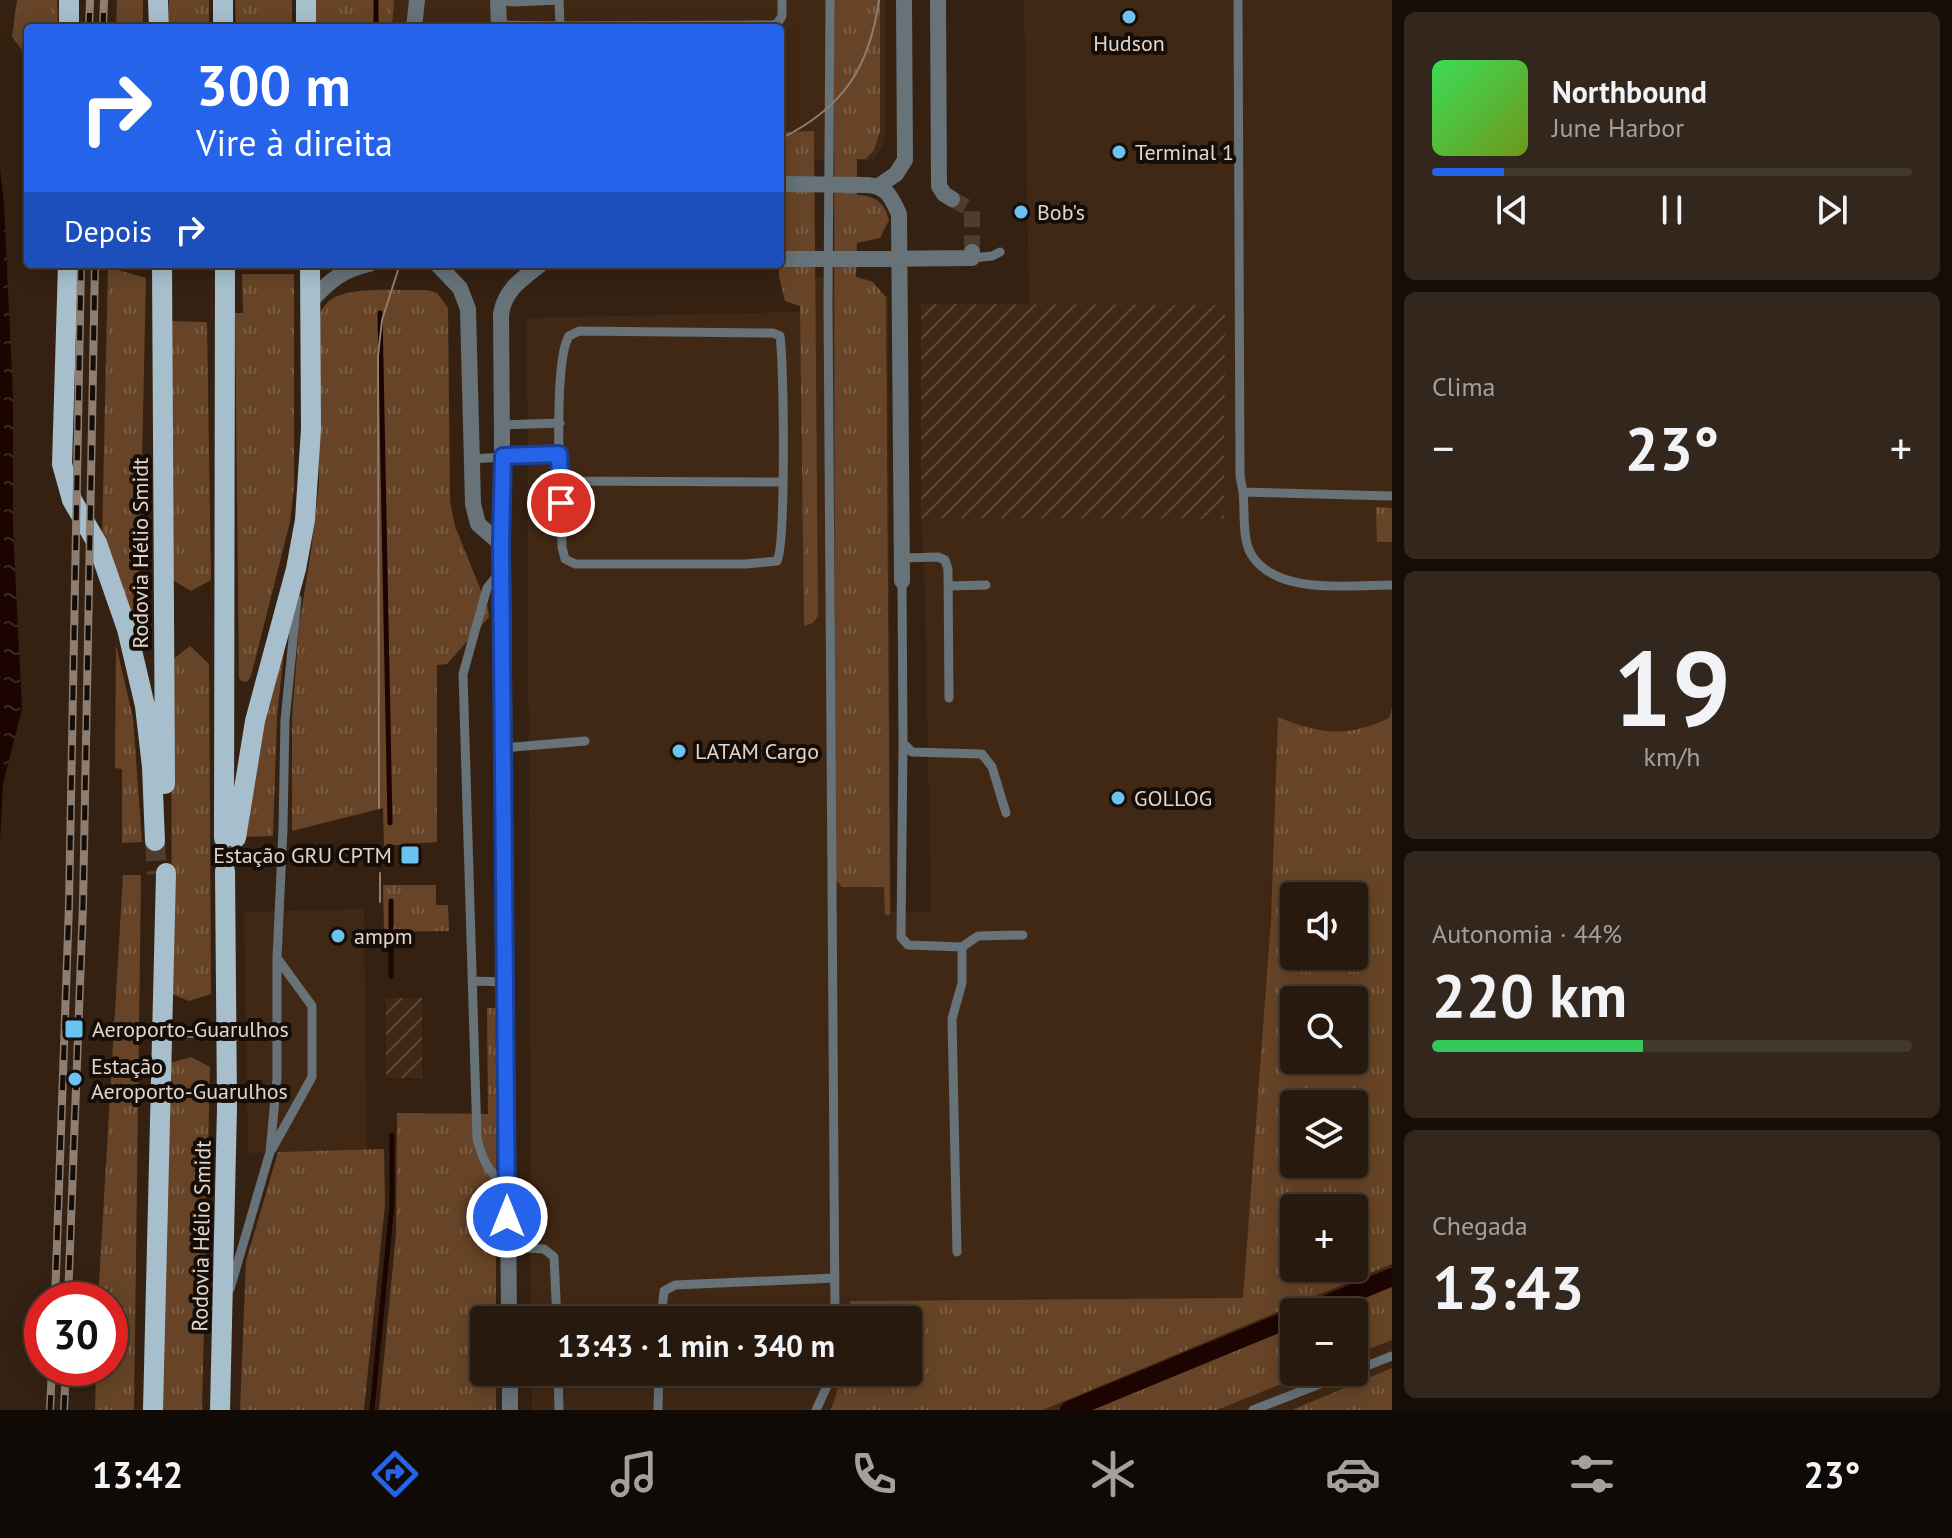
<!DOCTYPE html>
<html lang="pt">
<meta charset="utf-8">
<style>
:root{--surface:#27190e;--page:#33261c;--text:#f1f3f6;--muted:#a4a09e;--line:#43382e;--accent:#2563eb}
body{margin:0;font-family:"PT Sans",sans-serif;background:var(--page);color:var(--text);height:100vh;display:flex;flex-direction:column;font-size:30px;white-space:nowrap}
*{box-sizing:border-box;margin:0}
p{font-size:26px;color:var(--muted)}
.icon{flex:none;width:44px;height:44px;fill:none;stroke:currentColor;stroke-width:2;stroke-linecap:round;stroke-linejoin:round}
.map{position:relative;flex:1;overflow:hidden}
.side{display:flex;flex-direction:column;gap:12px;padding:12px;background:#150e08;width:560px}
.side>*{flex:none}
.guide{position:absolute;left:24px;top:24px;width:760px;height:244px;border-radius:8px;box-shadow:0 4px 20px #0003,0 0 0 2px var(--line);background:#2563eb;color:#fff;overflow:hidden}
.buttons{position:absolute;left:1280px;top:882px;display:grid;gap:16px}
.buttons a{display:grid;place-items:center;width:88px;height:88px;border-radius:8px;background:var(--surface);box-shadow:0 4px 20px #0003,0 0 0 2px var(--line);font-size:40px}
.speed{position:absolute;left:24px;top:1282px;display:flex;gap:16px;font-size:40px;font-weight:700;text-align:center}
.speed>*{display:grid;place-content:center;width:104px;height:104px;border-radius:50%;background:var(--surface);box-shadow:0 4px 20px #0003,0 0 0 2px var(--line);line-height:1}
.speed .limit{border:12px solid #d22;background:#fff;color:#111}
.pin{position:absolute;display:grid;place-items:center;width:68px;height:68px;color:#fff;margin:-34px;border:4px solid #fff;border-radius:50%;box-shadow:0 2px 8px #0007}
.me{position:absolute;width:88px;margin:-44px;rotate:0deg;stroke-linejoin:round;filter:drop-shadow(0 0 6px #0008)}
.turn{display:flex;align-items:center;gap:28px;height:168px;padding:0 40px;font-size:36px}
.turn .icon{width:104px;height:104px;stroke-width:2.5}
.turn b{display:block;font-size:56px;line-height:68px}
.then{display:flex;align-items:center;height:76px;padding:0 40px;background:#0003;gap:16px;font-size:30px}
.big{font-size:60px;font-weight:800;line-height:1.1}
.side .card{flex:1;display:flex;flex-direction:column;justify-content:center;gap:12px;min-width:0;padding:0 28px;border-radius:12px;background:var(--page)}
.side .dial{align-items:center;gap:0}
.dial b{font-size:104px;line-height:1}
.song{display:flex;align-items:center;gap:24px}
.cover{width:96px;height:96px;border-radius:12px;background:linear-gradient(135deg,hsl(130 70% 55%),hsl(80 70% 35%))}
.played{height:8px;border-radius:4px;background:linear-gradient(90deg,var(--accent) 15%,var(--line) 15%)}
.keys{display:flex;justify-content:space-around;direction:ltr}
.heat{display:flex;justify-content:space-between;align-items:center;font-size:44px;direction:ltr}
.charge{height:12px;border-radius:6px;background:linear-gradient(90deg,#34c759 44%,var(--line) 0)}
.trip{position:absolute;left:470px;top:1306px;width:452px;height:80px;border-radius:8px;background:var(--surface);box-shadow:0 4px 20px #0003,0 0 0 2px var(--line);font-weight:800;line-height:80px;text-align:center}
.menu{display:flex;height:128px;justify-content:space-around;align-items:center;background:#100a06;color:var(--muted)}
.menu .icon{width:56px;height:56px}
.menu .current{color:var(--accent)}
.menu b{font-size:36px;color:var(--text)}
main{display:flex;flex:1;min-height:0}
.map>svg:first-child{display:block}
</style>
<main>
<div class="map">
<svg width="1392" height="1410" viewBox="0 0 1392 1410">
<defs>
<pattern id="industrial-furrows" width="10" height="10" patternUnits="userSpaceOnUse" patternTransform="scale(2)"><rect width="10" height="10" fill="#412814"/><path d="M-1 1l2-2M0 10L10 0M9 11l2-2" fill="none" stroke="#5c4635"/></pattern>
<pattern id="grass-tufts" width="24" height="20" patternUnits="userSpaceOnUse" patternTransform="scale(2)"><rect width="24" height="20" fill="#674427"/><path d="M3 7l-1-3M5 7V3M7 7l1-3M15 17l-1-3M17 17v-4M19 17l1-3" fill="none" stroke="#7c5e45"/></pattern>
<pattern id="water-ripples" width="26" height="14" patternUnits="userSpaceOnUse" patternTransform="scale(2)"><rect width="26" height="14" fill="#1c0500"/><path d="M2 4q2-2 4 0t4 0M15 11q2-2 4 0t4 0" fill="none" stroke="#3d2924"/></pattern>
</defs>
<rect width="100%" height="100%" fill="#342112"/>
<path fill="#412814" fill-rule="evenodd" d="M394,0H885L886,135L882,149L873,160H780V28H392Z
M1024,0H1392V1410H532V1372H908V1320H531L527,318L800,312L799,276L868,279L888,298L891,911L931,912L925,595L921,518V304H1029ZM1294,896H1354V956H1294ZM1294,1000H1354V1060H1294ZM1294,1104H1354V1164H1294ZM1294,1208H1354V1268H1294ZM1294,1312H1354V1372H1294Z
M364,909L367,1150L248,1153L244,912Z"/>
<path fill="url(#industrial-furrows)" d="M921,304L1225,305L1224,519L921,518Z
M386,998H422V1078H386Z"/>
<path fill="url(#grass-tufts)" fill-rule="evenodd" d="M17,0H57L58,28H28V58L12,37Z
M117,0H143V28H116Z
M169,0H209V28H169Z
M235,0H292V28H236Z
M311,0H394L392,28H312Z
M834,0H880V131L874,150L866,159H857V195C875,196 884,201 889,220L880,238L857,243L856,277L873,282L886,297L890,915H885L884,887H842L835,879Z
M814,131L818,616L813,623L804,626L800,306L785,301L779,276L780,132Z
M108,267L146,278L138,641L102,541Z
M242,274H294V486L290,522L251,676L247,682L241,681L239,678L235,313H243Z
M427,290L437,293L448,308L450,501L455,526L488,608L489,617L447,664L437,665V842L384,846L383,808L292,831V718L299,626L311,551L319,483L316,330C318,320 320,309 328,302C345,285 402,291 427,290Z
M168,321L207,322L211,580L191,591L171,579Z
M1376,507L1392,508V542H1377Z
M285,642L277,716L273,836L243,837L258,734Z
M116,645L133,718L142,842L122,843V769L115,768Z
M190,646L209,664L211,994L189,1001L172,994L171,661Z
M1392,707V1264L1043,1410H831L843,1372H908V1320H850V1301L1243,1298L1271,920L1278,717C1319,734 1347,738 1389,718ZM1294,896H1354V956H1294ZM1294,1000H1354V1060H1294ZM1294,1104H1354V1164H1294ZM1294,1208H1354V1268H1294Z
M123,875H141L134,1410H95L96,1368H110V1300H98Z
M383,885H436V905H448L449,931L384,932Z
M487,1008H496V1320H484V1372H496V1410H379L396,1234L397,1113L488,1114Z
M191,1057L210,1067L202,1410H162L170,1063Z
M384,1149L385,1204L364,1410H240L246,1261L278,1152Z
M1392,1287V1340L1354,1355V1312H1330Z
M1294,1327V1372H1311L1217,1410H1090Z
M1392,1368V1410H1292Z"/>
<path fill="url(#water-ripples)" d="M0,168L4,203L13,397V530L22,709L3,784L0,842Z"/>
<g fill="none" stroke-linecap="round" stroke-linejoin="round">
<path stroke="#1c0500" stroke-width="5" d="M376,0V28
M380,313L390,823
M391,901V976
M372,1410L392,1204V1135"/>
<path stroke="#1c0500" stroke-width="18" d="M1307,1312L1392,1277
M1069,1410L1294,1317"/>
<path stroke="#4e3c2e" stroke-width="16" stroke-dasharray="16 8" stroke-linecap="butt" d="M952,199L972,210V252"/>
<path stroke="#4e3c2e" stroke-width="20" stroke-dasharray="20 10" stroke-linecap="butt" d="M224,838L225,871
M155,841L157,874"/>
<path stroke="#677279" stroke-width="9" d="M495,0L513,2L559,0
M559,0L560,26L771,25L777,24L782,16V0
M830,0L828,303L835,1320
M1238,0L1240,476L1243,492L1392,496
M499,25L560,26
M972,258L992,256L1000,252
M579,331L773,333L780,336C784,362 786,545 777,561L746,564H575L565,559L562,547C561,508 552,363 569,336Z
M503,425L560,423
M470,459L559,454
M560,481L783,482
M1243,492C1245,510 1242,539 1251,554C1276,596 1350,585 1392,585
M902,558L938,557L945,560L948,569L949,698
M502,570L487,588L463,674L477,1138C482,1160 489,1173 507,1187
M902,581L903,743L912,752L982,754L992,767L1006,813
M948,586L986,585
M903,743L901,937L908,945L962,947L978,936L1023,935
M503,748L585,741
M473,981L505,982
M162,1033L226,1034
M272,1149L312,1077V1006L277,958
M508,1247L544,1249L554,1257L557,1320
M957,1252L952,1019L962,983V947
M230,1289L270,1152L277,1078V958L283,829L285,720L297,599
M661,1320L664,1291L675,1285L835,1278
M1354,1371L1392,1356
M558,1372L559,1410
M658,1410L659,1372
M816,1410L827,1386L829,1372
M1253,1410L1351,1372"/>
<path stroke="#677279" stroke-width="16" d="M498,0L499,28
M938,0L939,186L944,194L952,199
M414,28L417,0
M867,185C887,186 891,197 899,214L902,581
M880,185L896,174L905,160L904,0
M868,259L972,258V252
M437,264L460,288L468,309L473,504L478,524L501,544
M310,302C329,281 342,270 369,264
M509,1320L501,314C505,289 522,279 541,264
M510,1372V1410"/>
<path stroke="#a7bfcd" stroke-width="20" d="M158,0L159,28
M223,0V28
M306,0V28
M69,28V0
M68,264L62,464L72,500L97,543L127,629L145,706L152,767L155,841
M162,264L165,784
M224,838L225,264
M236,838L255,721L296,569L305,520L311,429L310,264
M153,1410L166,873
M220,1410L227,1107L225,871"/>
<path stroke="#8e7e72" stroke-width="2" d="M780,139C843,108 869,69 879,0
M379,808L378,356L382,320L400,264
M380,873V902"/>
<defs>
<path id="rail" d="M89,28L90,0
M103,28L104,0
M55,1300L69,905L81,264
M68,1300L83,905L95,264
M50,1410L52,1368
M64,1410L66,1368"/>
</defs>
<use href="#rail" stroke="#8e7e72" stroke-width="8"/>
<use href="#rail" stroke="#150d07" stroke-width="5" stroke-dasharray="15" stroke-linecap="butt"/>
<path stroke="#677279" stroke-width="16" d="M780,184L867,185
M780,259H868"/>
</g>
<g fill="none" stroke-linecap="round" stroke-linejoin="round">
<defs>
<path id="route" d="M507,1217L501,544L503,456L559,454L561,503"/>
</defs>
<use href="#route" stroke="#184099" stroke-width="20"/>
<use href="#route" stroke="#2563eb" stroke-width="14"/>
</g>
<g fill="#6bc3f2" stroke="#150d07" stroke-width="3">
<circle cx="1129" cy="17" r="8"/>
<circle cx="1119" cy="152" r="8"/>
<circle cx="1021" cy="212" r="8"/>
<circle cx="679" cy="751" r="8"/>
<circle cx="1118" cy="798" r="8"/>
<rect x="400" y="845" width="20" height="20" rx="4"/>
<circle cx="338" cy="936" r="8"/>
<rect x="64" y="1019" width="20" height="20" rx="4"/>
<circle cx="75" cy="1079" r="8"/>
</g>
<g text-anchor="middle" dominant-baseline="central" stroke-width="8" stroke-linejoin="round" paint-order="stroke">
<g font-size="22" fill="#e2d5cb" stroke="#150d07" text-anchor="start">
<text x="1129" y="43" text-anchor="middle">Hudson</text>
<text x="1135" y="152">Terminal 1</text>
<text x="1037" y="212">Bob's</text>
<text x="695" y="751">LATAM Cargo</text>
<text x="1134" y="798">GOLLOG</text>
<text x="392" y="855" text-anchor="end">Estação GRU CPTM</text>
<text x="354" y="936">ampm</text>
<text x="92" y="1029">Aeroporto-Guarulhos</text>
<text x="91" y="1066">Estação<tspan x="91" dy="25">Aeroporto-Guarulhos</tspan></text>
</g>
<g font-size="22" fill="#e2d5cb" stroke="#150d07">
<text transform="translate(140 553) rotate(-90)">Rodovia Hélio Smidt</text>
<text transform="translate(201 1236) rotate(-89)">Rodovia Hélio Smidt</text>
</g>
</g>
</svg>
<div class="buttons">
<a><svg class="icon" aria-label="sound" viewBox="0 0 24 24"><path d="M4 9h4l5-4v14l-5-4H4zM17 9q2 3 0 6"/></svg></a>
<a><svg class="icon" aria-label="search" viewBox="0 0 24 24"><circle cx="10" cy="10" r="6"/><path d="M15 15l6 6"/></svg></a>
<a><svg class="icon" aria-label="layers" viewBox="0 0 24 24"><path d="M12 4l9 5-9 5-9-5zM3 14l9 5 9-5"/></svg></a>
<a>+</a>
<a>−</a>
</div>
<div class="speed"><div class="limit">30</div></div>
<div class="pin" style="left:561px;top:503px;background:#d93025"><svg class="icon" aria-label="arrive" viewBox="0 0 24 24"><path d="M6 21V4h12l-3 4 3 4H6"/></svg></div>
<svg class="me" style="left:507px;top:1217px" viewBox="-20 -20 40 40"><circle r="17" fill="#2563eb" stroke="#fff" stroke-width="3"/><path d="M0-11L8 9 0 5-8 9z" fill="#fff"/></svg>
<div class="trip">13:43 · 1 min · 340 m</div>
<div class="guide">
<div class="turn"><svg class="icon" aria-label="right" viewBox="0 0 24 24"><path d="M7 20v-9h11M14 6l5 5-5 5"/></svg><div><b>300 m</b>Vire à direita</div></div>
<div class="then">Depois<svg class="icon" aria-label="right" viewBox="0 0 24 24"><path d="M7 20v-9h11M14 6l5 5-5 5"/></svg></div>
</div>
</div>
<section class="side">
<div class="card">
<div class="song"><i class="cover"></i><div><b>Northbound</b><p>June Harbor</p></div></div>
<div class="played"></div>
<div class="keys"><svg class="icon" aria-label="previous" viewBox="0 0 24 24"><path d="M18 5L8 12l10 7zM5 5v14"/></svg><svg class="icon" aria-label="pause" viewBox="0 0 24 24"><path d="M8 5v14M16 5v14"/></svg><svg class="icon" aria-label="next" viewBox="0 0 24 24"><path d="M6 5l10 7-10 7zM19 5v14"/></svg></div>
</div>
<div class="card"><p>Clima</p>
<div class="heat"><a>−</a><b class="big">23°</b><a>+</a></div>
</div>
<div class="card dial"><b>19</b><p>km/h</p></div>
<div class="card"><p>Autonomia · 44%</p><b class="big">220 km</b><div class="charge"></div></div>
<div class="card"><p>Chegada</p><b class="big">13:43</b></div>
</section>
</main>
<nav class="menu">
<b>13:42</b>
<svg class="icon current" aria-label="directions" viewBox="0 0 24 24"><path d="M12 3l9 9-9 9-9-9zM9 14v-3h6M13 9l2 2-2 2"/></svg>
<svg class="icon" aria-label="music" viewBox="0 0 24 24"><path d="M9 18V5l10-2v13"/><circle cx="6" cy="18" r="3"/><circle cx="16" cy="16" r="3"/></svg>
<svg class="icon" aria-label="phone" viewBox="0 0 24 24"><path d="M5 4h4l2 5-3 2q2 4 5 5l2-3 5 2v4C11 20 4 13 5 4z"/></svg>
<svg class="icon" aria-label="climate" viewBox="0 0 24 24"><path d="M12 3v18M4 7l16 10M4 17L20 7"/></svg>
<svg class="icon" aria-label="car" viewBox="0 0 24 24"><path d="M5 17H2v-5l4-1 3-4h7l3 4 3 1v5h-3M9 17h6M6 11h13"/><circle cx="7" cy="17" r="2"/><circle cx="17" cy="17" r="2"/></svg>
<svg class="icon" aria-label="filters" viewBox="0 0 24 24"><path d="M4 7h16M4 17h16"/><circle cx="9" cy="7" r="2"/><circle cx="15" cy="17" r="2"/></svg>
<b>23°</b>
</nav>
